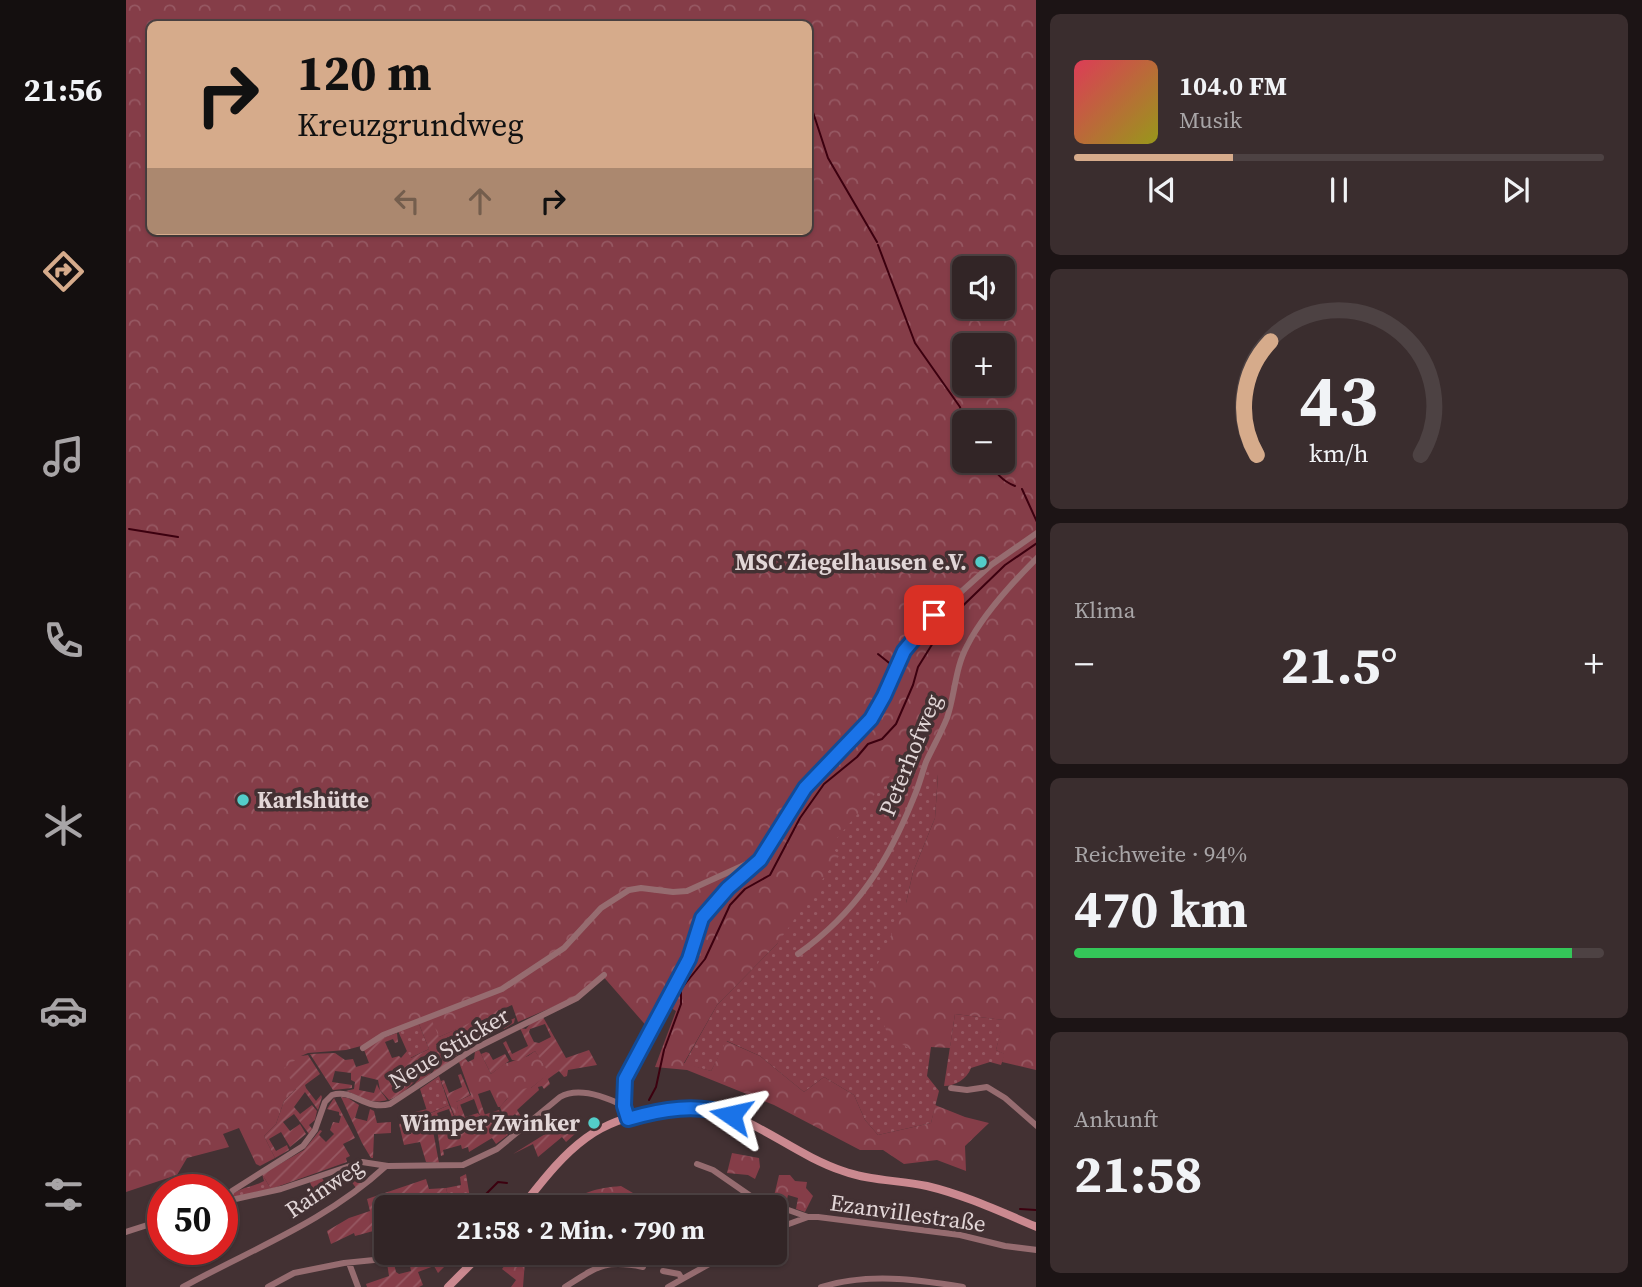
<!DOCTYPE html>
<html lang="de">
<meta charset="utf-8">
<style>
:root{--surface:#322526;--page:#3a2d2e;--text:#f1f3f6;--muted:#a8a5a7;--line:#4d4243;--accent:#d6ab8b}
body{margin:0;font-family:"Source Serif 4",serif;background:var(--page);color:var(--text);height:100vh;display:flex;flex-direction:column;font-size:26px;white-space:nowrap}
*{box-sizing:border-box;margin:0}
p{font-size:23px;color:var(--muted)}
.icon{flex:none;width:38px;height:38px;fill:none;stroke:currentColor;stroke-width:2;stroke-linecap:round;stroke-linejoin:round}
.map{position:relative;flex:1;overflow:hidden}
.panel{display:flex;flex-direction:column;gap:14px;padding:14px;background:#1c1415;width:606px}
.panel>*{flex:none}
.top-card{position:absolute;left:21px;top:21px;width:665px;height:214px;border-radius:10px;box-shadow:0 2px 5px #0004,0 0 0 2px var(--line);background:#d6ab8b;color:#111;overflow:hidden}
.fabs{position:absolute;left:826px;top:256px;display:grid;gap:14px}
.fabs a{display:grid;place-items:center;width:63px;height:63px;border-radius:10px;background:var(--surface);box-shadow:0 2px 5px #0004,0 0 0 2px var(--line);font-size:35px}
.speed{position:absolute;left:21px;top:1174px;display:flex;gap:14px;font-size:35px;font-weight:700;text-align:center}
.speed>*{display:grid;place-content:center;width:91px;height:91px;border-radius:50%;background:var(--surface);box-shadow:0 2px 5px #0004,0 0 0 2px var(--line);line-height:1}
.speed .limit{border:10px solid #d22;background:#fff;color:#111}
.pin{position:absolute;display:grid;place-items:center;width:60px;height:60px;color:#fff;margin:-30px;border-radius:14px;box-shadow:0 4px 10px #0006}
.me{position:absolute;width:77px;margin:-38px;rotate:281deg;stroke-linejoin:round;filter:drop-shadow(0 0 5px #0008)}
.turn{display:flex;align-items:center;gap:24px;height:147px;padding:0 35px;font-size:32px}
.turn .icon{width:91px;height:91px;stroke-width:2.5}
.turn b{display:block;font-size:49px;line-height:60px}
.lanes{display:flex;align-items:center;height:66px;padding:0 35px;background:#0003;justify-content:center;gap:35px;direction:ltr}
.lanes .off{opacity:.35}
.big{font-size:52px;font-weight:700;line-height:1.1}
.panel .widget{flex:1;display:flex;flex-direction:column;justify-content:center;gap:10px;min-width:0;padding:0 24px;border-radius:10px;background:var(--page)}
.panel .dial{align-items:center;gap:0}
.dial svg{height:182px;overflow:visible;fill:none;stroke:var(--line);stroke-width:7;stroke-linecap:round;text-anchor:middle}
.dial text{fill:var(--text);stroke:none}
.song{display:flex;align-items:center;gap:21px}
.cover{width:84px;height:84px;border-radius:10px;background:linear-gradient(135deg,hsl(350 70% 55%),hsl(60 70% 35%))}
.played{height:7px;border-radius:4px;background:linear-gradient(90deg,var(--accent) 30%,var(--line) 30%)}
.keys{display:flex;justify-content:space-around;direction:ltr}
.heat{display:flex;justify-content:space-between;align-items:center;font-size:38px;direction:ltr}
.charge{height:10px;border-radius:5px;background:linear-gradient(90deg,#34c759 94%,var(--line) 0)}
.trip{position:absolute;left:248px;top:1195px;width:413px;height:70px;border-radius:10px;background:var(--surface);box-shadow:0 2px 5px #0004,0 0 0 2px var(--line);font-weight:700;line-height:70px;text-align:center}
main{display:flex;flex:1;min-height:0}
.menu{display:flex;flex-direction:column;width:126px;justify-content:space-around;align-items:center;background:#140f0f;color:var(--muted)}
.menu .icon{width:49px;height:49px}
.menu .current{color:var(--accent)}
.menu b{font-size:32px;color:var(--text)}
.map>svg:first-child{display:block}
</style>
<main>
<nav class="menu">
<b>21:56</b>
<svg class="icon current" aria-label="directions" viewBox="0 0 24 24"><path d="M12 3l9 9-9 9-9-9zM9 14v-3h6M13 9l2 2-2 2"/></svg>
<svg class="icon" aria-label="music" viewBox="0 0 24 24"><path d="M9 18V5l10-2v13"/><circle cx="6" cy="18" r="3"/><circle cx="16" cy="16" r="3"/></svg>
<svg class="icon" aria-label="phone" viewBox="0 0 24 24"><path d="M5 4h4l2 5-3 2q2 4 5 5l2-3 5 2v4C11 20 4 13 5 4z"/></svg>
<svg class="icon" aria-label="climate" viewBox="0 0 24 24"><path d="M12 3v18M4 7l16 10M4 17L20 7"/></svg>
<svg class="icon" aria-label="car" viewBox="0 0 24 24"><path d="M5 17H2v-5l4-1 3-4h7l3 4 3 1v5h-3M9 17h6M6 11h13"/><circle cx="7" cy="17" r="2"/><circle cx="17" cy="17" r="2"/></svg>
<svg class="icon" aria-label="filters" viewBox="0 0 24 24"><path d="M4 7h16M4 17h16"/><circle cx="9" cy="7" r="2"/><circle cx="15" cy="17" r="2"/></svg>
</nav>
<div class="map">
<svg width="911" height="1287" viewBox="0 0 911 1287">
<defs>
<pattern id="grass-dots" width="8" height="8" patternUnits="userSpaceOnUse" patternTransform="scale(1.75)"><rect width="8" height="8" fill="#853d48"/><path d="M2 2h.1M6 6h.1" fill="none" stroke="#965862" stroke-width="1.8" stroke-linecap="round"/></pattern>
<pattern id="forest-crowns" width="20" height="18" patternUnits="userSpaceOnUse" patternTransform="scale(1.75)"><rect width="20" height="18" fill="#853d48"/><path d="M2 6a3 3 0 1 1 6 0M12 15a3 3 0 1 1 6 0" fill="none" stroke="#965862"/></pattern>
<pattern id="garden-furrows" width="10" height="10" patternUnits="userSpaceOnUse" patternTransform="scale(1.75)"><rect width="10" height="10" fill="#853d48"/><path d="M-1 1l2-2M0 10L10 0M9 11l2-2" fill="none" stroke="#965862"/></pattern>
</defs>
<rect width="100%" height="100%" fill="#433133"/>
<path fill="url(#grass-dots)" d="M786,750L812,774L809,818L787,872L780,903L805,1047L801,1076L813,1091L805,1123L752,1135L739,1120L728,1095L698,1077L678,1092L634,1056L601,1041L585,1071L558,1064L591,1005L651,944L704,845Z
M829,1014L878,1020L870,1050L879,1054L875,1065L864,1062L845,1068C841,1079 829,1086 818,1086Z
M293,1024L303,1049L284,1058L272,1031Z
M313,1076L323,1105L302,1114L294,1089Z
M136,1174L145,1189L107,1197L106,1194C117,1187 127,1187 138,1181Z
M340,1174L344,1198L338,1207H325L320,1188L335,1185L334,1177Z"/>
<path fill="url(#forest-crowns)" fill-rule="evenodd" d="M0,0H910V1070L876,1062L878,1054L870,1050L877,1020L829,1014L824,1048L805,1047L790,1053L762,1035L742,985L780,903L787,872L809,818L812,775L786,751L705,845L713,856L651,944L591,1005L558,1063L585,1071L600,1041L634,1056L678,1092L698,1077L728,1095L739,1120L752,1135L805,1123L809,1105L839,1117L863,1123L839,1146L840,1171L811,1160L778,1164L757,1150H734L648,1105L561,1070L529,1067L550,1011L538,1004L523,1029L475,974L450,997L392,1022L386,1005L313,1037L293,1024L235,1046L220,1050L182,1053L175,1056L170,1089L158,1101L150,1124L138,1136L149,1158L134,1166L130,1164L113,1128L97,1134L103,1147L61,1158L51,1175L0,1192ZM24,24H682V231H24ZM838,268H877V306H838ZM838,345H877V383H838ZM838,422H877V460H838Z
M353,1050L365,1074L378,1064L402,1056L409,1051L424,1073L405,1088L381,1099L374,1107H372L364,1090L352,1094L359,1115L354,1116L348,1099L331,1106L336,1124L332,1125L323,1102H330L345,1095L333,1062L339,1058L342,1062L348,1059L349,1052Z
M606,1153L633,1158L634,1167L629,1179L622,1175L601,1173Z
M653,1175H664L669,1181L681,1182L680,1188L687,1196L679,1212L670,1209L672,1198L662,1195L660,1204L653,1202L655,1195L648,1196Z
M495,1186L531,1207H436C455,1192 471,1188 495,1186Z
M388,1253H408L399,1261L397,1287H385L390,1280L376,1269Z"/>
<path fill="url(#garden-furrows)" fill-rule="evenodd" d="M372,1010L377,1023L389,1018L388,1023L378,1029L375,1024L366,1027L368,1033L360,1037L365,1030L359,1019L347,1025L353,1037L360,1034L349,1045L341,1030L330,1036L336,1047L341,1044L343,1048L328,1057L324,1052L329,1048L322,1037L310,1044L317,1056L323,1053L328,1059L306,1073L314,1062L305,1051L293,1060L301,1071L308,1067L304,1074L288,1085L293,1078L289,1068L276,1073L279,1085L291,1079C282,1088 275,1096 263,1100L254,1090L252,1080L235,1076L233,1090L248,1093L251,1084C253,1091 258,1094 261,1100C244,1105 235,1096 220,1091L228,1089L229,1082L225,1080V1073L209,1071L206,1082L226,1085V1088L207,1090L184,1054L209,1053L219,1060L227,1059L230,1067L243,1063L238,1050L248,1041L271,1033L272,1042L269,1043L267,1039L259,1042L266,1058L273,1056L275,1058L281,1051L285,1058L303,1049L293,1024L306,1021L313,1037Z
M417,1017L440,1058L463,1050L471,1065L442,1070L441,1076L438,1077L433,1071L422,1079L424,1084L418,1089L416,1086L412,1087L413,1090L391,1110L396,1118L395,1120L389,1114L381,1121L386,1129L391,1127L392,1129L384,1135L374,1107C381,1098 393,1087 405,1088L423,1073L409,1051L393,1061L386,1060L377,1043L380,1041L386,1054L402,1046L394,1028L400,1029L405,1023ZM419,1024L425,1037L413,1043L408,1042L403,1032L404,1029Z
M360,1052L363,1053L367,1060L379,1054L383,1061L365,1074L355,1054Z
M182,1055L194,1074L179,1085L180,1088L190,1101L195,1095L196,1097L192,1110L179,1092L168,1107L174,1114L186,1105L191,1111L189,1120L183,1125L187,1130L183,1134L168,1114L157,1122L164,1131L174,1124L180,1134L164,1147L155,1132L143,1139L150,1151L161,1145L163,1150L149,1158L138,1136L150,1124L158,1101L170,1089L158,1068L175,1056Z
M335,1074L344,1095L330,1102H323L315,1081L318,1080L323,1093L336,1087L332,1075Z
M215,1097L222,1098L233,1105L229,1118L241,1121L244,1109L248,1111L251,1123L265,1122V1133L248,1134L247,1158H245L236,1143Z
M208,1098L229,1138L217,1144L224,1156L220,1158L221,1162L145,1189L136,1174L178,1150L194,1130L196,1131L193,1135L200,1142L208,1134L204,1130L207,1122L213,1123L215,1116L213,1115V1112L201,1109Z
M334,1104L339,1117L352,1113L354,1116L373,1110L382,1135L370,1144L366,1138L343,1152L342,1147L336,1149L335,1145L317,1150L318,1155L315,1156L311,1129L328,1123L323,1109L311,1113L312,1116L305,1120L313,1163L300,1162L294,1142L278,1145L273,1124L287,1120L285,1113L301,1109L303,1114L323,1105L332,1125L335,1124L331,1106Z
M438,1120L450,1133L440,1142L436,1137L412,1157L407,1144L387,1154L432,1126Z
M226,1168L236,1184L230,1188L225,1181L187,1202L181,1189L186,1188L184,1182L196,1178L204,1190L220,1182L216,1171Z
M300,1179L303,1189L320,1188L323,1200L309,1207L261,1208V1233L253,1236L251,1230L229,1236L228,1233L205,1244L201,1231L223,1218L244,1211L241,1199Z
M302,1253H316L311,1258L319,1266L312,1273L308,1266L292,1272L297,1285L293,1287H241L240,1284L263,1276L261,1263L271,1261L268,1264L270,1272L273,1274L285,1271L283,1261H289L292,1266L303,1261Z"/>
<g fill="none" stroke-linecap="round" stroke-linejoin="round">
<path stroke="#3c000f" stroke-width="2" d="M682,97L702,158L751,242
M752,245L789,343L834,407L838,423
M862,460C869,472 876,481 889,486
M896,489L911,522
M3,529L52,537
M752,654L767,666
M523,1100L530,1087L538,1050L555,1004V989L579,959L604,905L619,889L644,875L674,818L698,784L731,757L742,744L756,739L770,724L787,685L792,667L820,622L879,565L911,543
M346,1208L372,1182L381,1183
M894,1209L911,1210"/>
<path stroke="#966c70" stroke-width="6" d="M672,954C731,912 762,862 788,797C793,786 796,773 800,762C807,747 815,733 821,718C829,695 829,668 841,646C856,616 887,582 911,558
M237,1048L257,1035L376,989L438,948L475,908L503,890L515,888L547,892L561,891L638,856
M825,1088L841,1090L861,1087L879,1098L911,1126
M502,1119L498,1106L499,1079L563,959L573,926L582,911L602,888L634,860L679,788L745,719L758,696L774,658L796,627L865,565L911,533
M571,1164L587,1170L626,1197L682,1217
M101,1201L106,1191L177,1146L189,1130L199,1102L206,1095C227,1088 239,1111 264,1104L346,1050L451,998L478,975
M96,1202L155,1189L236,1162L262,1166L337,1165L371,1149L434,1097C453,1086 480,1097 498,1106
M649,1229L682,1217H692L834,1235L879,1246L911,1250
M0,1232L37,1220
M223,1263L232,1287
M537,1271L553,1274L556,1279
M57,1287C128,1248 199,1222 260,1166
M142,1287L168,1273L218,1263L268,1258L284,1253
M439,1287C471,1267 478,1259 517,1267
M542,1287L603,1253
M695,1287C741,1273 790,1279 837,1287"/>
<path stroke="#cb8990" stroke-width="8" d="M395,1208C415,1183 434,1157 460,1138C495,1112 567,1099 608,1116C646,1132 678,1158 717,1171C744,1181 773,1180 801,1186C839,1195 875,1212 911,1227
M322,1287L356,1253"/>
</g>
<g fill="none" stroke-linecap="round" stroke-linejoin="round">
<defs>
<path id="route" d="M605,1115C571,1103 536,1109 502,1119L498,1106L499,1079L563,959L576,918L602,888L634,860L679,788L745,719L758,696L778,651L808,615"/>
</defs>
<use href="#route" stroke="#114b97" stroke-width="18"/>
<use href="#route" stroke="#1a73e8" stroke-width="12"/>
</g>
<g fill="#53cdc9" stroke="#433133" stroke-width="2.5">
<circle cx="855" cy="562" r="7"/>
<circle cx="117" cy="800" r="7"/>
<circle cx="468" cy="1123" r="7"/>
</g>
<g text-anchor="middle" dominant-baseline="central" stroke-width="7" stroke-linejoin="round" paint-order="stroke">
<g font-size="23" font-weight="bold" fill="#e2d6d7" stroke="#433133" text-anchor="end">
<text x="841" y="562">MSC Ziegelhausen e.V.</text>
<text x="131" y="800" text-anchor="start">Karlshütte</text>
<text x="454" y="1123">Wimper Zwinker</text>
</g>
<g font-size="23" fill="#e2d6d7" stroke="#433133">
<text transform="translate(784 755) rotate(-68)">Peterhofweg</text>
<text transform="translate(323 1048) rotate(-31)">Neue Stücker</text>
<text transform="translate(198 1188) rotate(-34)">Rainweg</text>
<text transform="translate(782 1213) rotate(8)">Ezanvillestraße</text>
</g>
</g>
</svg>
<div class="fabs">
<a><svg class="icon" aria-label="sound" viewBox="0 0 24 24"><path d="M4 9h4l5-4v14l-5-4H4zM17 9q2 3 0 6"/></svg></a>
<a>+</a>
<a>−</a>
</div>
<div class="speed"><div class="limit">50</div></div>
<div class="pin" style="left:808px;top:615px;background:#d93025"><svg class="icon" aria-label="arrive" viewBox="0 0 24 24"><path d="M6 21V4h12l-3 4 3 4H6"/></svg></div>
<svg class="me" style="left:605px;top:1115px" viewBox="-20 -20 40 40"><path d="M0-17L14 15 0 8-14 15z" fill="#1a73e8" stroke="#fff" stroke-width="4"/></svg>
<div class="trip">21:58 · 2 Min. · 790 m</div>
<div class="top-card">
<div class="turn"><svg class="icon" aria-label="right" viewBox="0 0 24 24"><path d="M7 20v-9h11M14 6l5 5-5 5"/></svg><div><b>120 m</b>Kreuzgrundweg</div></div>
<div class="lanes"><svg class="icon off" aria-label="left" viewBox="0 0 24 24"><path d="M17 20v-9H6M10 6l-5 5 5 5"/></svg><svg class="icon off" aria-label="ahead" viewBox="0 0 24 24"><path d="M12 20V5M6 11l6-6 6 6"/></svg><svg class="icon" aria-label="right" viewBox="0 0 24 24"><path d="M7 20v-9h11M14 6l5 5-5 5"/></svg></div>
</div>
</div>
<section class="panel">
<div class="widget">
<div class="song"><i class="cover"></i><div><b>104.0 FM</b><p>Musik</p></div></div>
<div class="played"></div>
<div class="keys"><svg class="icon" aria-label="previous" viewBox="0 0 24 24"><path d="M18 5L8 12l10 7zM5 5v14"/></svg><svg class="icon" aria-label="pause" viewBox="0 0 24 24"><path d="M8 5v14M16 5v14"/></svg><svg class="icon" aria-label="next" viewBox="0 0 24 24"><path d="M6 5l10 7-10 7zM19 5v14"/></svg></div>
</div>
<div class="widget dial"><svg viewBox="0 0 100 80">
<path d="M14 69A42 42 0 1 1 86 69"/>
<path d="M14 69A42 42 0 0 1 20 19" stroke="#d6ab8b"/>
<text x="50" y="56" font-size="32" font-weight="700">43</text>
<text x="50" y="72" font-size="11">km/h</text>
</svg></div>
<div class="widget"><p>Klima</p>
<div class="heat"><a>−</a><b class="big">21.5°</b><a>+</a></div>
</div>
<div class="widget"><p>Reichweite · 94%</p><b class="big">470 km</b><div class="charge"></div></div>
<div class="widget"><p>Ankunft</p><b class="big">21:58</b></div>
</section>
</main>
